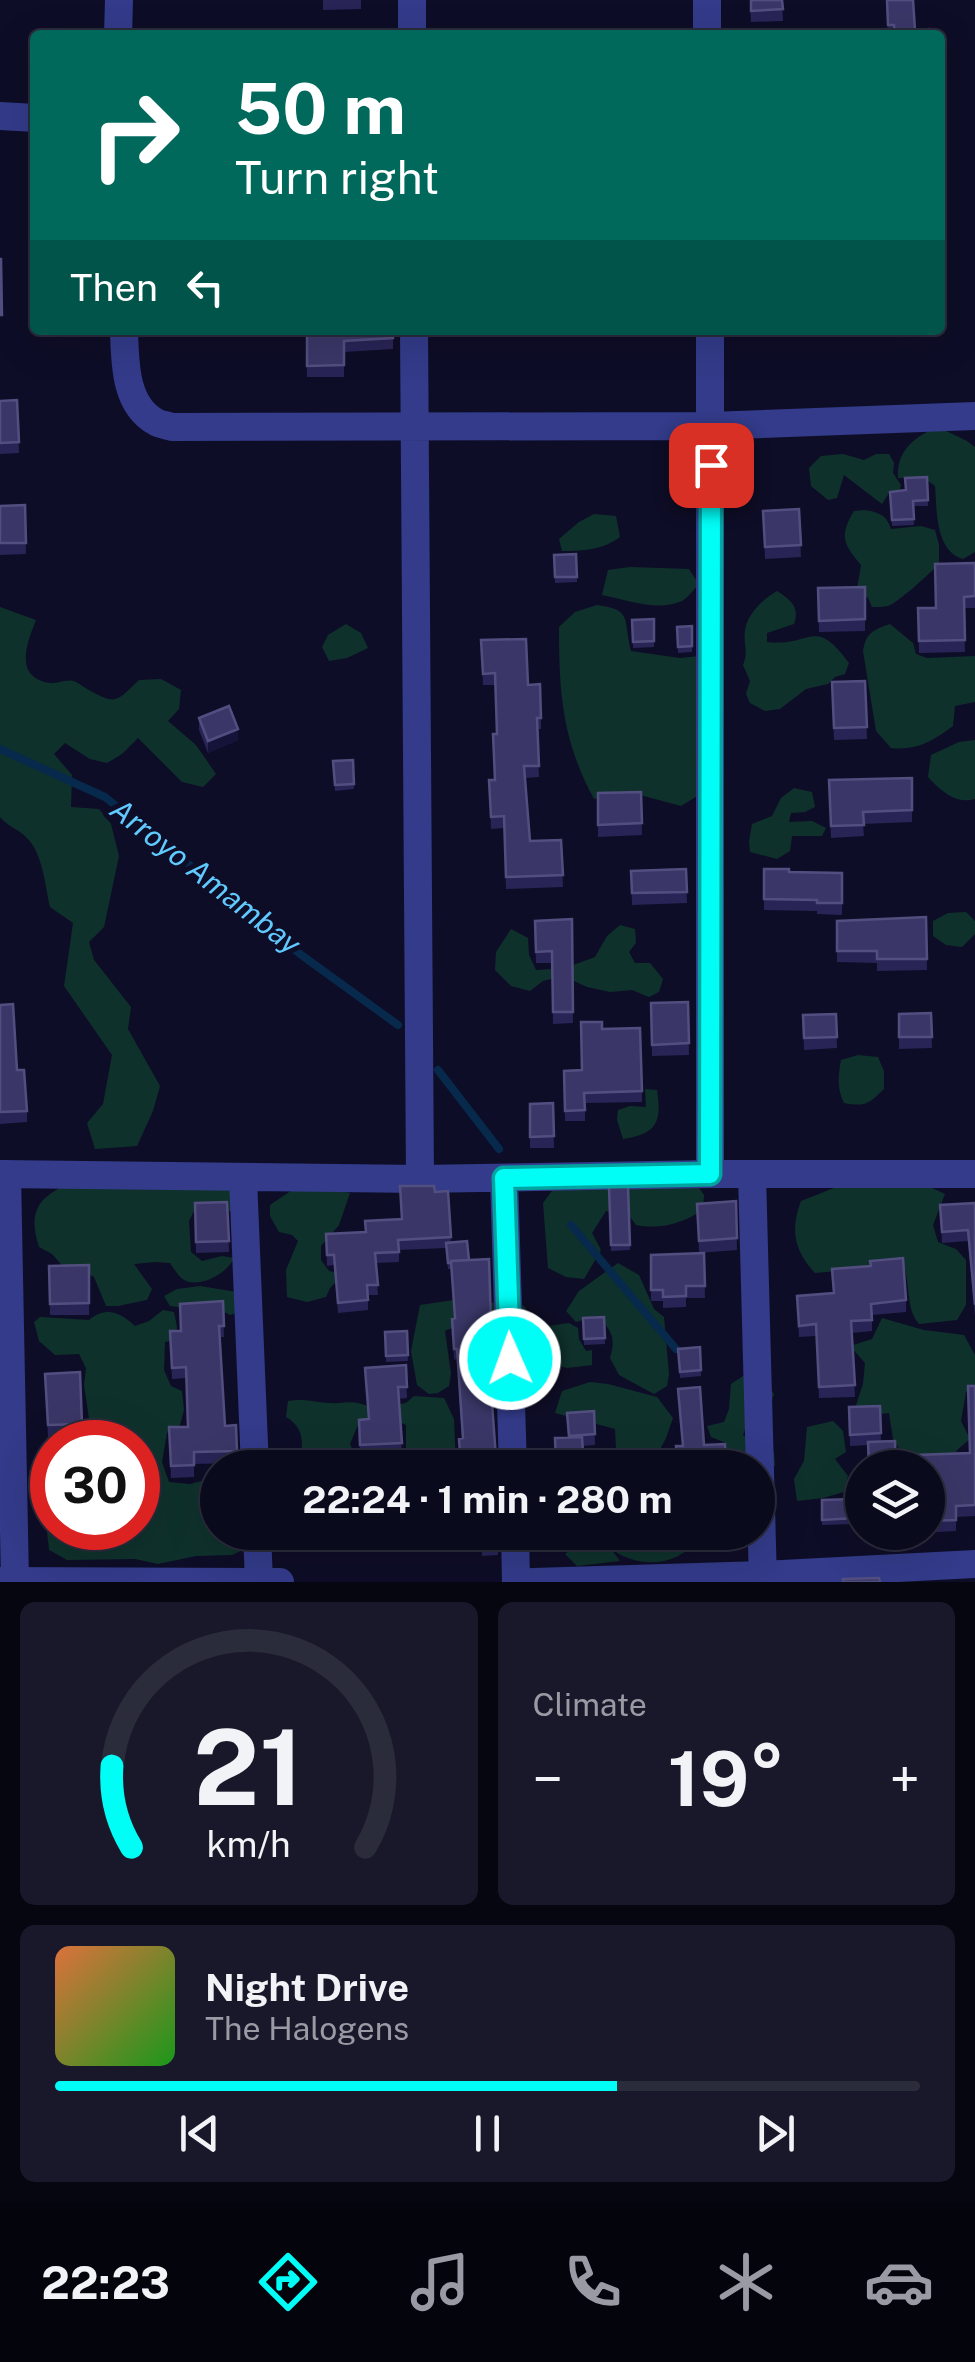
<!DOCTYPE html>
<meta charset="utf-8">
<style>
:root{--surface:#0a0a1d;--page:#18182a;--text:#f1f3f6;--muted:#999aa4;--line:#2a2b3b;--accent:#00fdf6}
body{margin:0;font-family:"Public Sans",sans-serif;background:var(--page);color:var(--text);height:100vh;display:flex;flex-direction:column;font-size:38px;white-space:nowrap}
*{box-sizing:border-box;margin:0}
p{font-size:32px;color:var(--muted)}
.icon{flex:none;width:55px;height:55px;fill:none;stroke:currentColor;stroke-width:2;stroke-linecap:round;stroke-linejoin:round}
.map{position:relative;height:1582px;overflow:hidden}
.side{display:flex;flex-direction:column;gap:20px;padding:20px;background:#060610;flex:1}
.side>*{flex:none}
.top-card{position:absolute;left:30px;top:30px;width:915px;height:305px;border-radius:10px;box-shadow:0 10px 40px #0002,0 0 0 2px var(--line);background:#00695c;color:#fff;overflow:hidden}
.tools{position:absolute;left:845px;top:1450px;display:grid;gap:20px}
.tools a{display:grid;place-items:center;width:100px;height:100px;border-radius:50%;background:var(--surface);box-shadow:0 10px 40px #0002,0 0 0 2px var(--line);font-size:50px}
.speed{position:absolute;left:30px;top:1420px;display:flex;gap:20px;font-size:50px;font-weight:700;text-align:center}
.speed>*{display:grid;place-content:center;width:130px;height:130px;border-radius:50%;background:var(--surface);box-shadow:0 10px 40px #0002,0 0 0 2px var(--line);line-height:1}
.speed .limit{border:15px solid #d22;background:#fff;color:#111}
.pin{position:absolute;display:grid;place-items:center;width:85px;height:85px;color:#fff;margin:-42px;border-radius:20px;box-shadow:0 5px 15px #0006}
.me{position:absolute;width:110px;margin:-55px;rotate:358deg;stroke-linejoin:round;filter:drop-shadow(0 0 8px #0008)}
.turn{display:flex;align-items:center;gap:35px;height:210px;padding:0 40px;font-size:45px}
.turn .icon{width:130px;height:130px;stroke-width:2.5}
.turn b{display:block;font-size:70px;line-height:85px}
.then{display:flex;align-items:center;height:95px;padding:0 40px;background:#0003;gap:20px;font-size:38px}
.big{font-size:75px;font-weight:700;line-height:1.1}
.side .card{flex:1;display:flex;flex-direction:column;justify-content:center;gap:15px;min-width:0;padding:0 35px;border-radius:15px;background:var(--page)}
.side .dial{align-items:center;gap:0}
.dial svg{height:260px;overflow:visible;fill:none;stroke:var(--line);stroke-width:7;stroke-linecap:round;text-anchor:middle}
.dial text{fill:var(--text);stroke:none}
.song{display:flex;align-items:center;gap:30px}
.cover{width:120px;height:120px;border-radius:15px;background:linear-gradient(135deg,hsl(20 70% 55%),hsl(120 70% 35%))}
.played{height:10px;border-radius:5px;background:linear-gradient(90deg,var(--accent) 65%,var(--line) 65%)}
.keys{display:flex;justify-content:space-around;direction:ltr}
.heat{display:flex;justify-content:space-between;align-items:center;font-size:55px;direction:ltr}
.side .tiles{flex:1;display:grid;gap:20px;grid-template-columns:1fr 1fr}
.card:last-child{grid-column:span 2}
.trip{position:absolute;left:200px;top:1450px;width:575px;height:100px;border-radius:50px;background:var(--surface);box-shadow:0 10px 40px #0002,0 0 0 2px var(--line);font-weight:700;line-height:100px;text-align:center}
.dock{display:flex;height:160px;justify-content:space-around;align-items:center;background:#04040c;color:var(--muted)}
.dock .icon{width:70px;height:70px}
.dock .active{color:var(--accent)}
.dock b{font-size:45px;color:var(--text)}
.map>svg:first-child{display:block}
</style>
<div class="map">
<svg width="975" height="1582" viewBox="0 0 975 1582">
<rect width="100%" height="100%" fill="#0e0d27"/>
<path fill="#0f312c" d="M938,427L967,441L975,447V552L963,559C935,551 937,510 935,486L923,477L898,478C896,451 915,436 938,427Z
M843,454L864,460L876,454H889L894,463L893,473L901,485L899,493H889L882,504L844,475L837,498L828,500L811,486L809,468L821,456Z
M864,510C878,512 887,515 891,529L921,526L935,530L939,545V564C930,573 899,602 888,606C883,607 877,607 872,607L868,598L857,589L861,565C843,544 839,536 854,511Z
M594,514L616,516L620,537C603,550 582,551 562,551L559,539L579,522Z
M630,567L689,569L699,584C694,589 688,598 682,601C657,612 627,600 602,595L608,570Z
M777,591C791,600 800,607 794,624L767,633V642C812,647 814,615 849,663L845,674L835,677L828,684L806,689L780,709L765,711L750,703L746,694L750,681L743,665C749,652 743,644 745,631C746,615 764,598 777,591Z
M597,605C633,610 623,619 631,651L680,658L709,655L699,795L681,806L640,795L594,799C562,740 559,692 559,627L575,612Z
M0,607L36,620C27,643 13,677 50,683C57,684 66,679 73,681C78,682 82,686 87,689C116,705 115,703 139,680L161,679L181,690L179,709L168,721L196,745L216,774L203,787L182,782L138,738L122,754L107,763L90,759L65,743L54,754L72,775L71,807L99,809L111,824L119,856L104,927L89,942L94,960L131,1007L128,1029L160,1086L153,1111L137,1146L95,1149L87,1123L103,1104L112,1055L64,986L73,923L50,907C45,885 43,853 26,837C18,829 7,826 0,817Z
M346,624L361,633L368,648L347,658L329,661L322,647L328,635Z
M890,624L913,643L916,654L927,658L975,656V702L955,706L953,726C933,741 916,751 891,748L876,731L863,651C866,632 874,630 890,624Z
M975,740V799C956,805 940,790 928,777L931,755L959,742Z
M794,788L812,792L815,807L805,812L791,813L789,822L812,821L826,828L822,836H792L790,851L777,859L750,852L749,841L752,824L772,816L781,798Z
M966,912L975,921V934L962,947L946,945L933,936V921L948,913Z
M620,925L635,929L636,943L629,952L635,963H650L663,979L659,992L649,997L632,990L610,992L587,987L563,976L543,981L530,991L511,986L495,970L496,952L511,929L528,938L529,955L536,970L565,968L595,957L607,936Z
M858,1055L878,1057L884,1071V1089C869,1104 865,1107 844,1103C837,1088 838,1077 841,1060Z
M645,1089L657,1090C662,1122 657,1134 623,1139L617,1120L618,1110L630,1106L646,1107Z
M82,1177H218L242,1204L228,1212L214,1208L195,1209L189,1221L191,1252L202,1261L222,1256L234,1258C228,1272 206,1285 189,1282C180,1280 175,1270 170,1263L155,1262L134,1264L152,1289L147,1300L118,1306H106L94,1277L84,1272L67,1271L52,1254L39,1247C25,1204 45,1194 82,1177Z
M862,1177L919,1182L945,1194L933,1225L938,1242L956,1249L966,1260V1305L957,1320L919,1324C906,1309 910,1285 904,1265L815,1273C794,1251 790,1229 801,1201Z
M695,1182L704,1195L703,1210C683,1223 661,1230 636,1225L628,1214L606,1211L592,1233L601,1250L584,1279L566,1277L548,1268L543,1203L554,1188Z
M301,1184L350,1193L339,1225L321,1246V1260L329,1271L339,1273L340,1278L330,1288L326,1297L307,1302L287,1297L286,1270L298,1241L292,1235L279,1232L270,1216V1205Z
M618,1263L639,1275L654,1309L664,1317L669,1374L667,1386L654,1394L619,1375L610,1358C616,1338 612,1330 597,1316L576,1322L566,1311L579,1291Z
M200,1286L243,1293L242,1311L230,1315C217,1306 188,1309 170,1306L164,1296L177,1289Z
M461,1299L488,1303L517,1300L525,1307L527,1314L521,1325C498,1324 466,1320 445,1331L451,1373L449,1386L438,1393L429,1394L417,1385L411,1351L420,1305Z
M163,1310L174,1312L177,1327L175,1340L165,1342L164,1370L171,1386L182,1391L184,1410L180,1425L167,1433L162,1462L169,1482L190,1484L217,1477V1505L212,1525L217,1527L218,1532L257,1533L259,1542L232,1555L196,1556L158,1564L135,1559L67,1560L49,1550L47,1531L67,1528H138V1442H58L81,1441L91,1432L84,1385L86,1368L79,1354L55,1355L39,1341L34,1322L40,1317L89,1320C106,1306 120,1312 135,1326L149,1321Z
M882,1318L924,1330L964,1335L975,1355V1391L966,1392L961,1421L970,1439L957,1450L954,1458L927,1457L915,1459L913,1467H902V1453L893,1439L889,1413L871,1415L856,1405L863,1384L865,1363L850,1346L872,1339Z
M569,1323L578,1328L579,1339L586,1351L592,1350V1365L567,1368L551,1364L548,1326Z
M746,1374L763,1377L774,1394L768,1411L748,1422L743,1435L758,1447L774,1451L775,1466L758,1473V1468L731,1467L726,1443L711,1437L707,1426L724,1422L729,1409L731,1384Z
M590,1382L608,1384L657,1397L673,1418L666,1438L651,1467L606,1468L608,1454L616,1450L615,1429L555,1413L562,1391Z
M414,1396L444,1398L454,1419L456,1467H300C302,1447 307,1429 286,1417L288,1401C305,1398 313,1402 329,1403C347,1404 352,1399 369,1407L371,1418L357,1427L350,1444L356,1457L370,1459L406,1456V1425L390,1418L391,1406L406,1403Z
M833,1421L843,1431L846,1452L835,1459L848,1476L844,1492L823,1498L797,1501L794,1479L804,1461L807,1427Z
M632,1532L699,1533L700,1537C679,1565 647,1569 617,1553L618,1537Z
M601,1535L620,1561L577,1566L565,1554L585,1537Z"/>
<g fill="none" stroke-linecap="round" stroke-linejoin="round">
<path stroke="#07294b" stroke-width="8" d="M0,749L105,797L300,954L398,1025
M438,1070L499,1149
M571,1225L676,1349"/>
<path stroke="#333b8a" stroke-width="28" d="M412,0V35
M707,0V35
M118,35L119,0
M0,116L35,118
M124,330C125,360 124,405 156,422C161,425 167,425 172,427L711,426L975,416
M414,330L420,1179
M0,1174L420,1179L710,1174H975
M7,1174L15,1582
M710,1174V330
M752,1174L763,1582
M243,1178L255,1468
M504,1178L513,1468
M257,1532L259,1582
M515,1532L516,1582
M0,1581L280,1582
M533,1582L762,1575L975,1564"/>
</g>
<path fill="#282456" d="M323,0H361V9L323,10Z
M750,0H782L783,21L751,22Z
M886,0H913L894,34L888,35Z
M306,330H393V349L344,352V377H307Z
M17,400L19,453L0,454V401Z
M927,477L928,506H913L914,525L892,526L890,492L906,490Z
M25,505L26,554L0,555V506Z
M799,509L801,557L765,559L763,511Z
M576,554L577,582L555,583L554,555Z
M975,563V608H964L965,652L919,653L918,608H936Z
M865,587V631L819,632L818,588Z
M654,619V647L633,648L632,620Z
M692,626V652L678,653L677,627Z
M481,640L528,685L541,718V729H537L539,777L525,778L530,841L561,840L563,887L506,889L504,828L491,829L489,780H494L497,734L495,685H483Z
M865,681L867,739L834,740L832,682Z
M199,718L238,740L208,753L199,730Z
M353,760L354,789L335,791L333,761Z
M912,778V822L863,824L864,836L831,838L829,780Z
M641,792L642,835L598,837V793Z
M686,869L687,903L632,905L631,871Z
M764,869L789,872L842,873V915L817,914V911L764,910Z
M926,917L927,970L877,971V963L837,962V921Z
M572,919L573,1023L553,1024L552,963H536L535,933Z
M688,1002L689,1055L652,1056L651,1003Z
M0,1005L27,1111V1122L0,1124Z
M931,1013L932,1048L899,1049V1014Z
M836,1014L837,1048L804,1050L803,1015Z
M602,1029L642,1091V1102L585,1103V1121H565L564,1071L582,1070Z
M553,1103L554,1148H530V1104Z
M609,1187H628L630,1250L611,1251Z
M448,1191L451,1243L469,1260L493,1389V1400H492L462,1438L457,1359L454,1360L452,1319H455L451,1269H448L446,1248L399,1250V1262L376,1263L378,1295H368V1310L338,1313L334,1265L327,1266L326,1234L365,1232L402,1219L435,1192Z
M736,1201L737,1250L699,1253L697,1204Z
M227,1202L229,1252L196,1253L195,1203Z
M975,1203V1316L968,1241L942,1243L940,1205Z
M704,1253L705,1298H686V1307L663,1308V1301H651V1255Z
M89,1265V1315H50L49,1266Z
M832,1269L906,1300V1312L872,1315V1331L852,1333L855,1397L819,1398L816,1336L799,1337L797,1296L833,1293Z
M223,1301L224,1337H220L225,1426L236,1425L237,1463L194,1464V1477L171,1478L169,1427H188L186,1378L172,1379L170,1331H180Z
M604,1317L605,1344L584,1345L583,1318Z
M407,1331L408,1361L386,1362L385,1332Z
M700,1347L701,1376L680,1378L678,1349Z
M406,1365L407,1398L398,1399L402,1454L360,1457L359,1420L368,1419L365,1368Z
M80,1372L82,1435L48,1437L45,1374Z
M975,1386V1516L956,1517V1531L919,1533L928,1532V1468L970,1453Z
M880,1406L881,1442L868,1445L850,1446L849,1407Z
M594,1411L595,1445L583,1446L568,1438L567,1413Z
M47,1481H52V1524H49Z
M854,1499L855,1524L822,1525V1500Z
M379,1532H499L498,1555L482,1556L481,1541L380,1546Z
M705,1532H741V1541L706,1542Z"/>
<path fill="#16133b" d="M238,729V740L208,753V741Z
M335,1532H360L335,1540Z"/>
<path fill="#3a3768" stroke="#524f80" stroke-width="2.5" d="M751,0H782L783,9L751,11Z
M887,0H913L915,30L929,29V35H895L894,25H888Z
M0,259H1L2,315H0Z
M307,330H393V338L344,341V365L307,366Z
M17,400L19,442L0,443V401Z
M927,477L928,500L913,501L914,519L892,520L890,492L906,490L905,478Z
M25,505L26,543H0V506Z
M799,509L801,545L765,547L763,511Z
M576,554L577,577H555L554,555Z
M975,563V596L964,597L965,640L919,641L918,608H936L935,564Z
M865,587V619L819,621L818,588Z
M654,619V641L633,642L632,620Z
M692,626V646L678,647L677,627Z
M526,639L528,685L540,684L541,718H537L539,766H524L530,841L561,840L563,875L506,877L504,816L491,817L489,780H495L493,734H497L495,673L483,674L481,640Z
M865,681L867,727L834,728L832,682Z
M229,706L238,729L208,741L199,718Z
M353,760L354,784L335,785L333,761Z
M912,778V810L863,812L864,825L831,826L829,780Z
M641,792L642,823L598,825V793Z
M686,869L687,892L632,893L631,871Z
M764,869H789V872L842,873V903H817V900L764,899Z
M926,917L927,959H877V951H837V921Z
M572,919L573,1012H553L552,951L536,952L535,921Z
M688,1002L689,1043L652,1045L651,1003Z
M13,1004L17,1070H24L27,1111L0,1112V1005Z
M931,1013L932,1037H899V1014Z
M836,1014L837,1037L804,1038L803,1015Z
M581,1022H602V1029L640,1028L642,1091L584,1093L585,1110L565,1111L564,1071L582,1070Z
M553,1103L554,1136L530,1137V1104Z
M400,1186H434L435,1192L448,1191L451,1237L398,1240L399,1252L375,1253L378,1285H367L368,1300L338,1303L334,1255H327L326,1234L366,1232L365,1221L402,1219Z
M609,1187H628L630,1245H611Z
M736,1201L737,1238L699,1241L697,1204Z
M227,1202L229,1241L196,1242L195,1203Z
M975,1203V1305L968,1230L942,1232L940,1205Z
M467,1241L469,1260L451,1261V1263H448L446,1243Z
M704,1253L705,1286H686V1296L663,1297V1290H651V1255Z
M903,1258L906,1300L871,1304L872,1320L851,1321L855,1385L819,1387L816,1324L799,1326L797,1296L834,1293L832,1269L871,1266L870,1261Z
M489,1259L493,1389H491L496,1458L499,1468H461L459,1439L463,1438L457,1349H454L452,1319L455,1318L451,1261Z
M89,1265V1303L50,1304L49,1266Z
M223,1301L224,1326H219L225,1426L236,1425L237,1451L194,1452V1465L171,1466L169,1427H188L186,1367L172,1368L170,1331H181L180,1304Z
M604,1317L605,1338L584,1339L583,1318Z
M407,1331L408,1355L386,1356L385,1332Z
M700,1347L701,1370L680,1372L678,1349Z
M406,1365L407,1387H398L402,1443L360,1445L359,1420L369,1419L365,1368Z
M80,1372L82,1424L48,1425L45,1374Z
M968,1386H975V1505L956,1506V1520L928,1521V1468H917L916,1455L970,1453Z
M700,1387L704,1445L725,1444L727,1468H649V1462L677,1461L676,1446H683L678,1389Z
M880,1406L881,1433L850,1435L849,1407Z
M594,1411L595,1434L569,1436L567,1413Z
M582,1437L584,1468H556L555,1438Z
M895,1441L896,1468H869L868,1442Z
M47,1481H52V1514H49Z
M854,1499L855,1518L822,1520V1500Z
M380,1532H437L380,1535Z
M481,1532H498V1544L482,1545Z
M879,1578L880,1582H843V1579Z"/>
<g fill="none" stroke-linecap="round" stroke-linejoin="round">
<defs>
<path id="route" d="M510,1359L504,1178L710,1174L711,465"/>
</defs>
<use href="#route" stroke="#00a4a0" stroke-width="25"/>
<use href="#route" stroke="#00fdf6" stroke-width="18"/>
</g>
<g text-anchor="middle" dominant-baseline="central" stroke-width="10" stroke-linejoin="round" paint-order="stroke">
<g font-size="30" font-style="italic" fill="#60caff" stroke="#0e0d27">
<text transform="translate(206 876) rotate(38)">Arroyo Amambay</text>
</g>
</g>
</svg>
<div class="tools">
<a><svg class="icon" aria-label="layers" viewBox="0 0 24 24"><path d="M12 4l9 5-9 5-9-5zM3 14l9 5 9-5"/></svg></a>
</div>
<div class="speed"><div class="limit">30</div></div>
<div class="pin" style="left:711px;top:465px;background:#d93025"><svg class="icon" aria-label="arrive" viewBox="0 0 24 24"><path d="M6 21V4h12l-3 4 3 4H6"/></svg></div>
<svg class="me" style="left:510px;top:1359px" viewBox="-20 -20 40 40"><circle r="17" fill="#00fdf6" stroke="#fff" stroke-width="3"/><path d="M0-11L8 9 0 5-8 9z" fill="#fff"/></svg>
<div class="trip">22:24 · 1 min · 280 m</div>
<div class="top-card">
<div class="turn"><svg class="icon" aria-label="right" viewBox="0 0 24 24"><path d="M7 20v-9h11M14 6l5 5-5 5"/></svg><div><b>50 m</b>Turn right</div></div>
<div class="then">Then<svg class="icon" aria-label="left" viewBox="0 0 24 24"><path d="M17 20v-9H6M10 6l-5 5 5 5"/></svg></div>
</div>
</div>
<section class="side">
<div class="tiles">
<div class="card dial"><svg viewBox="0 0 100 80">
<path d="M14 69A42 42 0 1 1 86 69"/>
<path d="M14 69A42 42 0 0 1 8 44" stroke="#00fdf6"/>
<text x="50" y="56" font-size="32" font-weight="700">21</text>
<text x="50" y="72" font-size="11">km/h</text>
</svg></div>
<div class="card"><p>Climate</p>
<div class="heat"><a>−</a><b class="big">19°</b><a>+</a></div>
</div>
<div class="card">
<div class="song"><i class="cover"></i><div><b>Night Drive</b><p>The Halogens</p></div></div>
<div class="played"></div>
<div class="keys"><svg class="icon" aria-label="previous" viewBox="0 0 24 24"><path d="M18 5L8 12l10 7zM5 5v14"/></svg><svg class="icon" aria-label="pause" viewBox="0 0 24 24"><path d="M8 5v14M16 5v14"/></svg><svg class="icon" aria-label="next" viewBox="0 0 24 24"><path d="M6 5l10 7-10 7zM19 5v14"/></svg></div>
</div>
</div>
</section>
<nav class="dock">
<b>22:23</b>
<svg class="icon active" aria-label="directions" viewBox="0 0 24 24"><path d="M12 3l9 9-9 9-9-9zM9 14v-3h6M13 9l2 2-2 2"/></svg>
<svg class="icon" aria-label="music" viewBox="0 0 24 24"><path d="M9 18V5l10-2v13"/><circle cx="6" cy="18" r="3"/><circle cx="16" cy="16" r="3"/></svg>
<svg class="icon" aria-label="phone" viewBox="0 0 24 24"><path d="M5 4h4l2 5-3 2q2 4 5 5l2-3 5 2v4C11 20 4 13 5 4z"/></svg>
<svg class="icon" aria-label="climate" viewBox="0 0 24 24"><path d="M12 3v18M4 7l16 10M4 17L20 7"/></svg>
<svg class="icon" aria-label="car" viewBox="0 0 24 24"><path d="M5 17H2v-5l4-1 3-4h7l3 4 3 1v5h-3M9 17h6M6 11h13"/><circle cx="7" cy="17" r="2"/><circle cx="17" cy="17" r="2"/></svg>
</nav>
